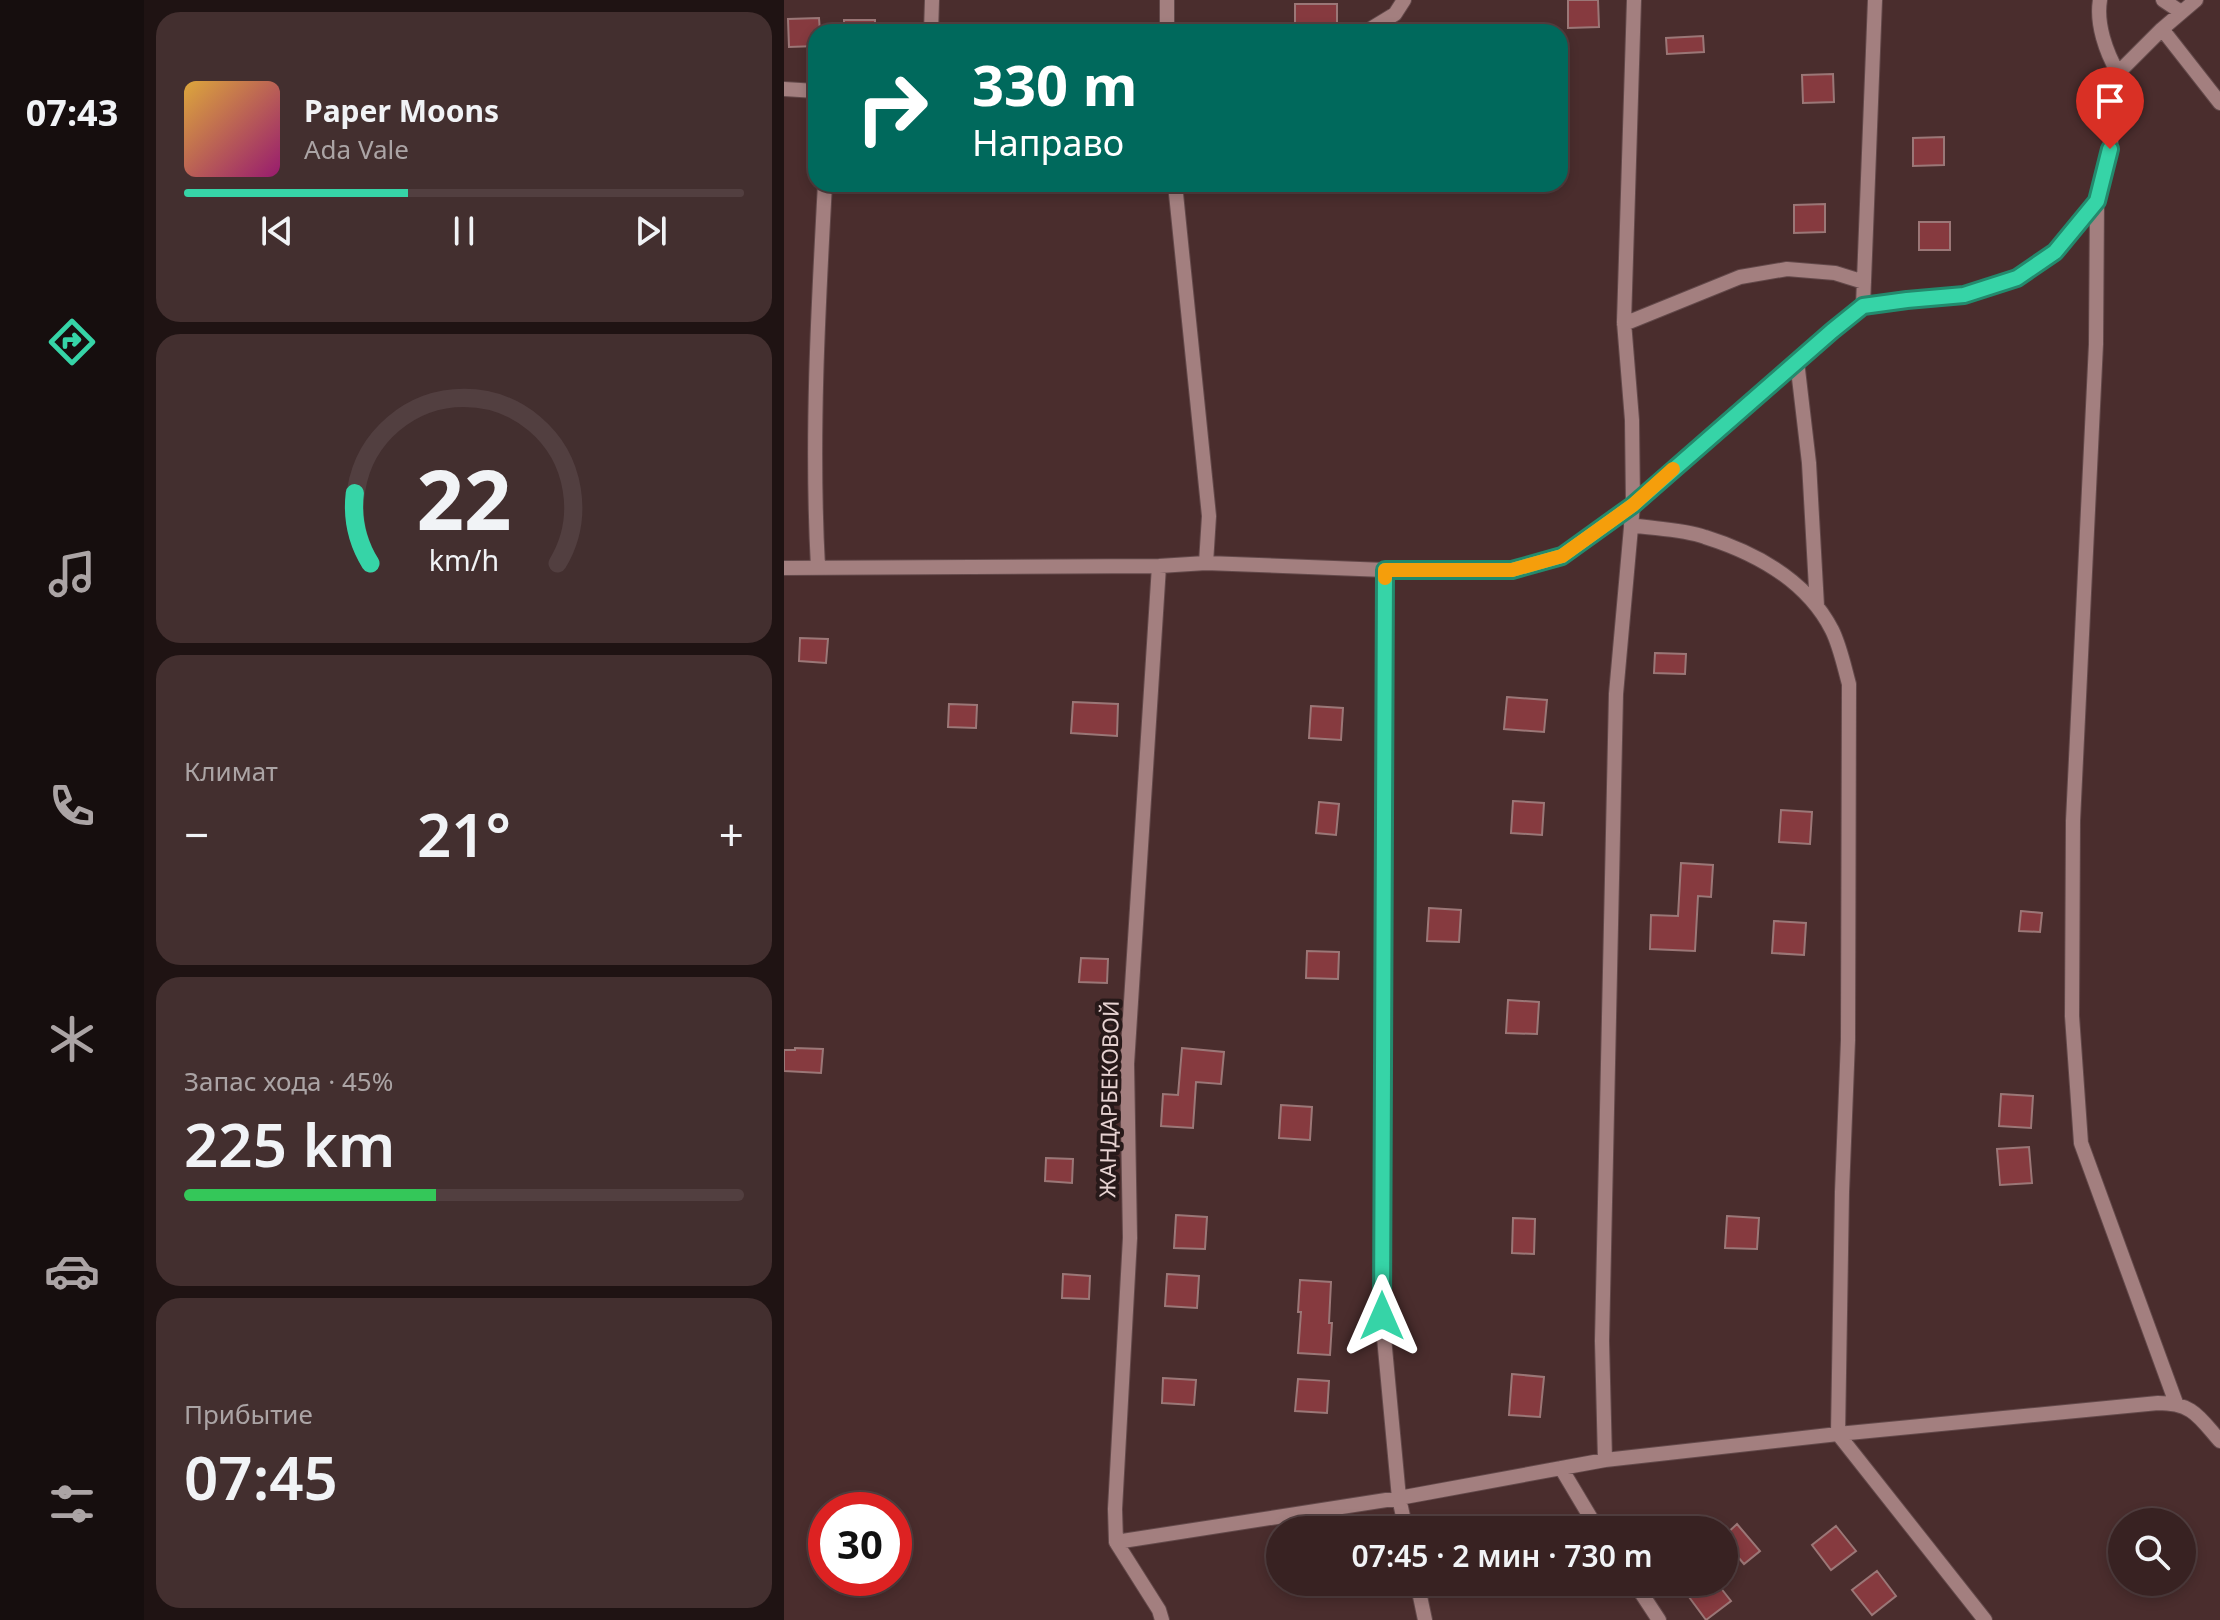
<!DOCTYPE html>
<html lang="ru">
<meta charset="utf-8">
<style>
:root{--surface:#382222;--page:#432f2f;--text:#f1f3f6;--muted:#aba4a5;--line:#523f40;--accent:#36d4a7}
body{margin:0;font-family:"Noto Sans",sans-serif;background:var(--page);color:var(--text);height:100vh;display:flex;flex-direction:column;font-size:30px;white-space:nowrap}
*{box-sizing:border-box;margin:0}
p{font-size:26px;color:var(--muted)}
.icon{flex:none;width:44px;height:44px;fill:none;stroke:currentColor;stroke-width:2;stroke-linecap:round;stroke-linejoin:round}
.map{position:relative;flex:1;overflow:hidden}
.details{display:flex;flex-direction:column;gap:12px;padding:12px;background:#1f1313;width:640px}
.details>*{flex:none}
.hud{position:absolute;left:24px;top:24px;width:760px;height:168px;border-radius:24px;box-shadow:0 4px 12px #0003,0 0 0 2px var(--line);background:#00695c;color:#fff;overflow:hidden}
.tools{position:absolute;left:1324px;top:1508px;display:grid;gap:16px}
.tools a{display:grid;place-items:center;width:88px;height:88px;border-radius:50%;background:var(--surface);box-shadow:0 4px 12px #0003,0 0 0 2px var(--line);font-size:40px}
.speed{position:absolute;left:24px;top:1492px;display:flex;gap:16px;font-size:40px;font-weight:700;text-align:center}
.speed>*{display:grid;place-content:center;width:104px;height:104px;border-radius:50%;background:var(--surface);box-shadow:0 4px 12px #0003,0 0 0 2px var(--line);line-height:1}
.speed .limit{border:12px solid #d22;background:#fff;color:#111}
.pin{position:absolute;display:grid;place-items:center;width:68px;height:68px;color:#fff;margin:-82px -34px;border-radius:50% 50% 50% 0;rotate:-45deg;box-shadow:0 0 8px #0007}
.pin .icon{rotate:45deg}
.me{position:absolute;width:88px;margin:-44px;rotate:0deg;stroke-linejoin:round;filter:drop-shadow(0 0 6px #0008)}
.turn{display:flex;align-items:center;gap:28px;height:168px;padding:0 32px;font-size:36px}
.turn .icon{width:104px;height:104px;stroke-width:2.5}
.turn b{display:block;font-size:56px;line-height:68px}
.big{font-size:60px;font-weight:600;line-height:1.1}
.details .card{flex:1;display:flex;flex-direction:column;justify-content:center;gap:12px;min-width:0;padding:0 28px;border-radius:24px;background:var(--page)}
.details .dial{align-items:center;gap:0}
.dial svg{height:208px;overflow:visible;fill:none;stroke:var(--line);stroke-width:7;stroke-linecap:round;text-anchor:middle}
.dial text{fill:var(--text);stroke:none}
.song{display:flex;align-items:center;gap:24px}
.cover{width:96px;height:96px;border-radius:12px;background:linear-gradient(135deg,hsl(40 70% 55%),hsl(320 70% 35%))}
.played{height:8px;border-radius:4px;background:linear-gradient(90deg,var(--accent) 40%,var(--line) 40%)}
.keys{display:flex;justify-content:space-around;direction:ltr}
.heat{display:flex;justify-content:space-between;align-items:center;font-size:44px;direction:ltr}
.charge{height:12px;border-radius:6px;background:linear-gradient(90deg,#34c759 45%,var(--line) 0)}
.trip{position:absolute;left:482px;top:1516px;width:472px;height:80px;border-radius:40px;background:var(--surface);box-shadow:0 4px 12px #0003,0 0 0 2px var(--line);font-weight:600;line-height:80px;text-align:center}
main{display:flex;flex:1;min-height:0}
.menu{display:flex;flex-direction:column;width:144px;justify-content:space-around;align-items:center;background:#160e0e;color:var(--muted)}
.menu .icon{width:56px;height:56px}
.menu .active{color:var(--accent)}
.menu b{font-size:36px;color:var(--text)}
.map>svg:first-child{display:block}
</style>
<main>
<nav class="menu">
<b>07:43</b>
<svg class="icon active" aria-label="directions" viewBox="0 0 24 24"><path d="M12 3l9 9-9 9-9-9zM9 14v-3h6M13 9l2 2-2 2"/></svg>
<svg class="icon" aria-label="music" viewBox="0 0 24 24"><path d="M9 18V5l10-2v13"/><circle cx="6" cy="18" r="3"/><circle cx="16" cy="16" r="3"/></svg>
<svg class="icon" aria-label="phone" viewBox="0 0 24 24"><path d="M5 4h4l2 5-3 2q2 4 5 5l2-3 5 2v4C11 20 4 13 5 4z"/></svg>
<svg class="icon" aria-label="climate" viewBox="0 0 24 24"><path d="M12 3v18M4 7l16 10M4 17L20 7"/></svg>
<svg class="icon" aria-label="car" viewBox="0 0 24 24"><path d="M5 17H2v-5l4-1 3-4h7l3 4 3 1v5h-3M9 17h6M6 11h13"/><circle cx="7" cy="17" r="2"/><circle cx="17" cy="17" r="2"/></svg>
<svg class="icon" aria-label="filters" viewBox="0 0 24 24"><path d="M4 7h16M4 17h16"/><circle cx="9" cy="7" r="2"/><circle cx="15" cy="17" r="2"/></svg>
</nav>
<section class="details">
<div class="card">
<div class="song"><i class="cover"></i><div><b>Paper Moons</b><p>Ada Vale</p></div></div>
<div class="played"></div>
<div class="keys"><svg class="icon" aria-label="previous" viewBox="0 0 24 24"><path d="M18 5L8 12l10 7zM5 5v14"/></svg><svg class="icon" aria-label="pause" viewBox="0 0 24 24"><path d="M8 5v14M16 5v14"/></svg><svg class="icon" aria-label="next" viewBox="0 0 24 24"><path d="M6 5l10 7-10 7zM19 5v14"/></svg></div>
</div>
<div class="card dial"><svg viewBox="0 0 100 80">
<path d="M14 69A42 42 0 1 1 86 69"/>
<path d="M14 69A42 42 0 0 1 8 42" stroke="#36d4a7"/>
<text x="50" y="56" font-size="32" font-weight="700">22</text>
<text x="50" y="72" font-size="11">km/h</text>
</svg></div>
<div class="card"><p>Климат</p>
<div class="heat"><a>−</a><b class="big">21°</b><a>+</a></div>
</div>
<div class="card"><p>Запас хода · 45%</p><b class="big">225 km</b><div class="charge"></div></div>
<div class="card"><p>Прибытие</p><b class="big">07:45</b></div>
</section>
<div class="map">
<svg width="1436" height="1620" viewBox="0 0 1436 1620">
<rect width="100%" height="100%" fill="#4a2d2d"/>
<path fill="#863a3f" stroke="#9b7777" stroke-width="2" d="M784,0H814L815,27L784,28Z
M511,4H553V32H511Z
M35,18L36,32H32V46L5,47L4,19Z
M60,20H91V32H60Z
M919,36L920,52L883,54L882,38Z
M1049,74L1050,102L1019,103L1018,75Z
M1160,137V165L1129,166V138Z
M1041,204V232L1010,233V205Z
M1135,222H1166V250H1135Z
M16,638L44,639L42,663L15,661Z
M871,653L902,654L901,674L870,673Z
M723,697L763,700L760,732L720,729Z
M289,702L334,704L333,736L287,733Z
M165,704L193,705L192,728L164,727Z
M527,706L559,708L557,740L525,738Z
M729,801L760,803L758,835L727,833Z
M535,802L555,804L552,835L532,833Z
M997,810L1028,812L1026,844L995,842Z
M897,863L929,865L927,897L914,896L911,951L866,949L867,915L894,916Z
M645,908L677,910L675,942L643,941Z
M1237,911L1258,913L1256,932L1235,931Z
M990,921L1022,923L1020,955L988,953Z
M523,951L555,952L554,979L522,978Z
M297,958L324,959L323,983L295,982Z
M724,1000L755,1002L753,1034L722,1033Z
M11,1048L39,1049L37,1073L0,1071V1050H11Z
M398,1048L440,1052L437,1084L412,1082L409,1128L377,1126L379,1094L394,1095Z
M1217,1094L1249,1096L1247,1128L1215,1126Z
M497,1105L528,1107L526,1140L495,1138Z
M1245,1147L1248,1183L1216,1185L1213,1149Z
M262,1158L289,1159L288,1183L261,1181Z
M392,1215L423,1217L421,1249L390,1248Z
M943,1216L975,1218L973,1249L941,1248Z
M729,1218L751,1219L750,1254L728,1253Z
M279,1274L306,1276L305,1299L278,1298Z
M383,1274L415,1276L413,1308L381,1306Z
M516,1280L547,1282L545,1323H548L546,1355L514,1353L517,1312H514Z
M728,1374L760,1377L756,1417L725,1415Z
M379,1378L412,1380L410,1405L378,1403Z
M514,1379L545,1381L543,1413L511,1411Z
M953,1524L976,1551L960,1564L940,1541V1536Z
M1052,1526L1072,1551L1047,1570L1028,1545Z
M1093,1571L1112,1596L1088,1615L1068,1590Z
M894,1582H932L947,1601L922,1620Z"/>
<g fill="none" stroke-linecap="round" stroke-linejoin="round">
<defs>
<path id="minor" d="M383,0V32
M1316,0C1312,24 1322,52 1334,73
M1379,0L1397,12
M588,28L611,14L620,0
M1378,29L1436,103
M147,32L148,0
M0,89L32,91
M391,184L425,516L422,563
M1313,201L1312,344L1289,821L1288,1016L1297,1143L1392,1403
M1079,306L1091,0
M840,324L956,277L1003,269L1051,273L1080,282
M1013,361L1025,463L1033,606
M847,525C871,529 898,529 921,537C972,553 1023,581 1048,630C1056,646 1060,666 1065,684L1064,1040L1058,1192L1054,1434L1201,1620
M375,566L343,1064L346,1238L331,1509L332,1542L375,1610L378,1620
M34,567C27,440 34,311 41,184
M0,568L375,566L422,563L601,570H728L778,556L849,505L1048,331L1079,306L1123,300L1180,295L1233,278L1271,252L1313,201L1326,149L1334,73L1378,29L1412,0
M601,570L598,1316L615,1498L622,1530
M821,1460L818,1341L832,694L849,505L848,420L840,322L850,0
M777,1468L814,1530
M332,1542L615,1498L821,1460L1054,1434L1374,1403C1409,1403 1415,1417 1436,1441
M633,1582L641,1620
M850,1582L875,1620"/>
</defs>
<use href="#minor" stroke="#63494a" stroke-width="16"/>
<use href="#minor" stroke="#a37f7f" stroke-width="14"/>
</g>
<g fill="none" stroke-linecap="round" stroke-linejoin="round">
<defs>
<path id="route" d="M598,1316L601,570H728L778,556L849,505L1048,331L1079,306L1123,300L1180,295L1233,278L1271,252L1313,201L1326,149"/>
</defs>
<use href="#route" stroke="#238a6d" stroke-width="20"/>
<use href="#route" stroke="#36d4a7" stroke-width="14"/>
<path stroke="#f59e0b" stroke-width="14" d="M601,578V570H728L778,556L849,505L889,469"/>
</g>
<g text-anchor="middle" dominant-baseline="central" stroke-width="8" stroke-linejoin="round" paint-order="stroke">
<g font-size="22" fill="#e7d3d2" stroke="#271919">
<text transform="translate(324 1099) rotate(-89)">ЖАНДАРБЕКОВОЙ</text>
</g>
</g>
</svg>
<div class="tools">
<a><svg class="icon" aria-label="search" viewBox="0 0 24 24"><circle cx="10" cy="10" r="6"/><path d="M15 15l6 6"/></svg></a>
</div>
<div class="speed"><div class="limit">30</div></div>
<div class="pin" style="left:1326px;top:149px;background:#d93025"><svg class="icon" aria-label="arrive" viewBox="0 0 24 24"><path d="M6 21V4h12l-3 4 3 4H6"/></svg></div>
<svg class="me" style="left:598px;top:1316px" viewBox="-20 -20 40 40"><path d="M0-17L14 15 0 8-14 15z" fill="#36d4a7" stroke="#fff" stroke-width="4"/></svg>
<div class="trip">07:45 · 2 мин · 730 m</div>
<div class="hud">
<div class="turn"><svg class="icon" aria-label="right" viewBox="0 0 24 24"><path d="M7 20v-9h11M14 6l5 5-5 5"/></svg><div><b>330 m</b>Направо</div></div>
</div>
</div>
</main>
